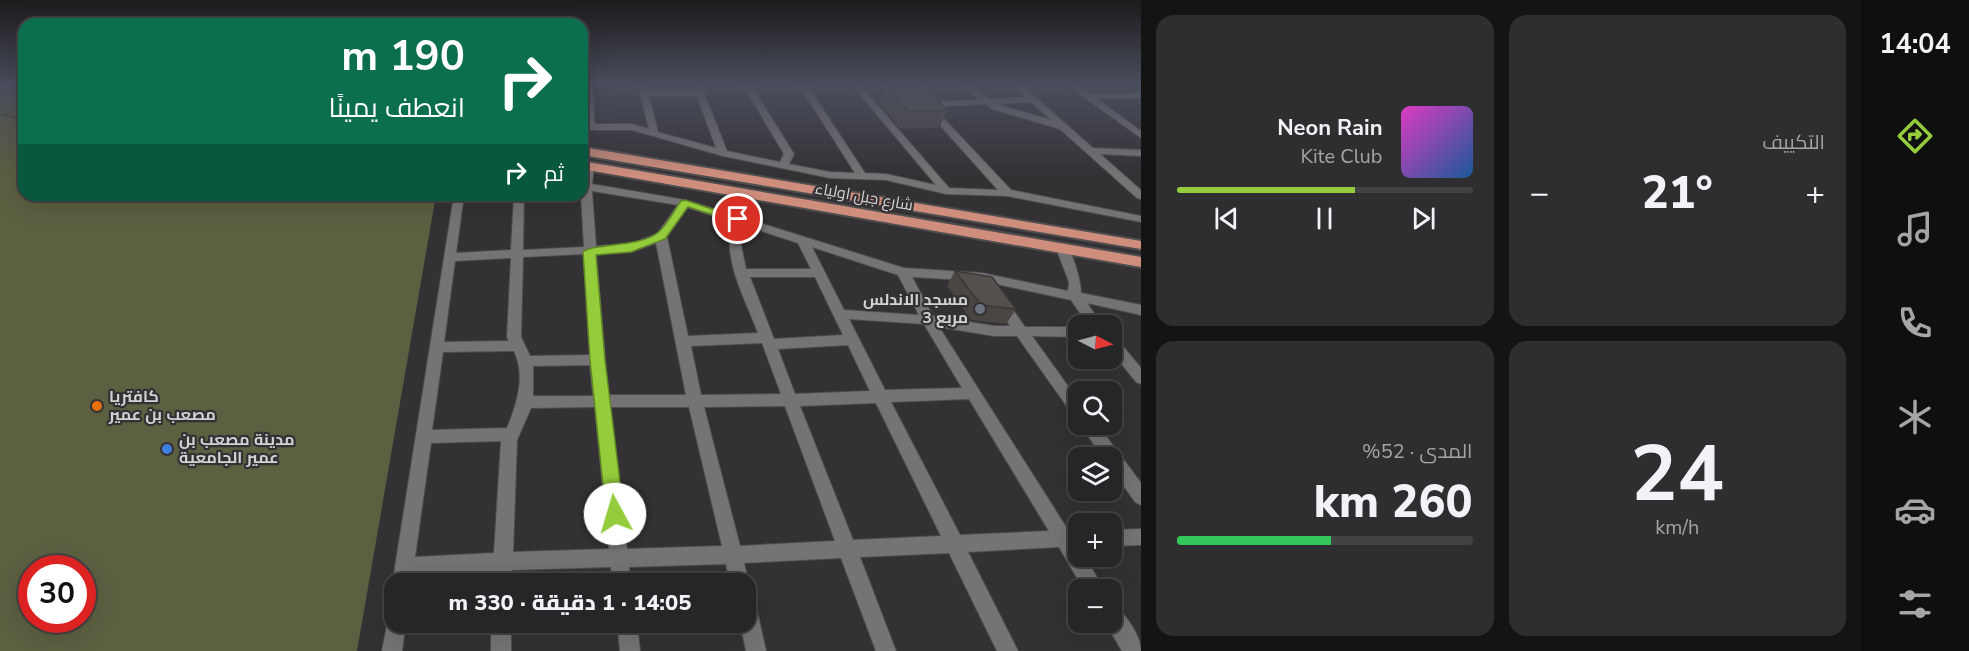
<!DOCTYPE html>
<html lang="ar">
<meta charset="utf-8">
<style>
:root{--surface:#262527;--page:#2e2d2f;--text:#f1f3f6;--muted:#a4a5a7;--line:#424244;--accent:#94cc3c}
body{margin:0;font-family:"Nunito Sans",Cairo,sans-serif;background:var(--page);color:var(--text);direction:rtl;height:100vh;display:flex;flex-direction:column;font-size:22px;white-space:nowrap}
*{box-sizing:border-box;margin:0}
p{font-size:20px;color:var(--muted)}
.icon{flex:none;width:33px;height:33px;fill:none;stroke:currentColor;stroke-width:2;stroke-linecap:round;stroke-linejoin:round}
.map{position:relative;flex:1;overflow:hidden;direction:ltr}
.panel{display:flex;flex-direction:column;gap:15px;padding:15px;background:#151415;width:720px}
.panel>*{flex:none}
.guide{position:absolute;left:18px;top:18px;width:570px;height:183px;border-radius:18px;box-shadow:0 6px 24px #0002,0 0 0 2px var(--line);direction:rtl;background:#0b6e4f;color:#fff;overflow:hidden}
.needle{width:39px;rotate:96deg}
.tools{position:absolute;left:1068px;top:315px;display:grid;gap:12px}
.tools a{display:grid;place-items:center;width:54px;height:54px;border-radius:12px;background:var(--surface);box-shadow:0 6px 24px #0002,0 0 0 2px var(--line);font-size:30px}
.speed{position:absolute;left:18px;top:555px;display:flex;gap:12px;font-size:30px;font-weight:700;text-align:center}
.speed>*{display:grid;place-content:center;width:78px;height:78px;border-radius:50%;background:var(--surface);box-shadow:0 6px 24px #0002,0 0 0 2px var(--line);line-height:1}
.speed .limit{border:9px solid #d22;background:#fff;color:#111}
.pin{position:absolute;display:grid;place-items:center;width:51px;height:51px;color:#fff;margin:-26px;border:3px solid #fff;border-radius:50%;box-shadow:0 2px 6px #0007}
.me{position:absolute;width:66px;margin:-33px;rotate:354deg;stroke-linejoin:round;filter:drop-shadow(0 0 4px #0008)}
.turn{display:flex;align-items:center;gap:21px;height:126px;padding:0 24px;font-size:27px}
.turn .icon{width:78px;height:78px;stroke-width:2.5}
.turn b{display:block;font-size:42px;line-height:51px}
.then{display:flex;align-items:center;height:57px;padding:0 24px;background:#0003;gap:12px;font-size:22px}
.big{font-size:45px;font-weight:800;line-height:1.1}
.panel .card{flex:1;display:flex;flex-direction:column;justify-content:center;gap:9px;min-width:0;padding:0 21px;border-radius:18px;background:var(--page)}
.panel .dial{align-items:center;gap:0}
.dial b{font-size:78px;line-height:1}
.song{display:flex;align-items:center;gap:18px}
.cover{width:72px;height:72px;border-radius:9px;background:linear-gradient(135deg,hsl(310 70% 55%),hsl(210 70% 35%))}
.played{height:6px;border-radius:3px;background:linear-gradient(90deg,var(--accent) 60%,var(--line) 60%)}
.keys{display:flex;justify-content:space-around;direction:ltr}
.heat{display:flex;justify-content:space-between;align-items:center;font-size:33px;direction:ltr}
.charge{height:9px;border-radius:4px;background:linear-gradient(90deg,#34c759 52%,var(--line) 0)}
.panel .tiles{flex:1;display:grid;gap:15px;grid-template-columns:repeat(2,1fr)}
.trip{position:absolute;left:384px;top:573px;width:372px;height:60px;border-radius:18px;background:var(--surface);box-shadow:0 6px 24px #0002,0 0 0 2px var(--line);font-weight:800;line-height:60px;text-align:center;direction:rtl}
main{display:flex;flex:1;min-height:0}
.dock{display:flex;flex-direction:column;width:108px;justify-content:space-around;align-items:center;background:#0f0f10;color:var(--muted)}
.dock .icon{width:42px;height:42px}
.dock .selected{color:var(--accent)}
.dock b{font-size:27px;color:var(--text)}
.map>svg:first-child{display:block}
</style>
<main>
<nav class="dock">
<b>14:04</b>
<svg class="icon selected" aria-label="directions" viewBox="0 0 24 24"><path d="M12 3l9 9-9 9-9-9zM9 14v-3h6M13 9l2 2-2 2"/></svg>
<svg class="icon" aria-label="music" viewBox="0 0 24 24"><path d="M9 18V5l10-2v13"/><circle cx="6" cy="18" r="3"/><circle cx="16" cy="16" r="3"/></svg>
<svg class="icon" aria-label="phone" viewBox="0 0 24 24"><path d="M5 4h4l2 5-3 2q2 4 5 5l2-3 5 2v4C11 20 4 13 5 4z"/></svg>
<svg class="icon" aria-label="climate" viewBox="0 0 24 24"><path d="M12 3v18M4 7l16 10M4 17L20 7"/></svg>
<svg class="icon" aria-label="car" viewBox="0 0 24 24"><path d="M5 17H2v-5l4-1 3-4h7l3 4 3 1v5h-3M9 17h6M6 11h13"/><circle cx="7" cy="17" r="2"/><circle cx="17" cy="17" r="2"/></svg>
<svg class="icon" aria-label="filters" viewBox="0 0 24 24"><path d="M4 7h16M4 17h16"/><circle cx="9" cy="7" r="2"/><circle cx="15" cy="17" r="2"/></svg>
</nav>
<section class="panel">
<div class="tiles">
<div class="card"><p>التكييف</p>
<div class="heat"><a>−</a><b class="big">21°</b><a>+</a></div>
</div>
<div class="card">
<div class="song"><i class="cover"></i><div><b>Neon Rain</b><p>Kite Club</p></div></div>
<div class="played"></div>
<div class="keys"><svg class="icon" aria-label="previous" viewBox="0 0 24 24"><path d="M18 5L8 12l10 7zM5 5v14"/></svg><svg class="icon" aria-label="pause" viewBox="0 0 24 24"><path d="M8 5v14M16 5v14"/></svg><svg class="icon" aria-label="next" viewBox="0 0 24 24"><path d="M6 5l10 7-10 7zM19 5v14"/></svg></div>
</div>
<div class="card dial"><b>24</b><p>km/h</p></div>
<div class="card"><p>المدى · 52%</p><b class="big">260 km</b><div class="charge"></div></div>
</div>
</section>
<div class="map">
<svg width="1141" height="651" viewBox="0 0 1141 651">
<rect width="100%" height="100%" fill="#333134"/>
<path fill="#5d5f41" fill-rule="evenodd" d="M0,85H24V118L0,114Z
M0,115L24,120V195H436L357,651H0ZM32,568H82V620H32Z"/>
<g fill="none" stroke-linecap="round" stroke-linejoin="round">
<defs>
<path id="minor" d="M584,85H592L595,124H632L649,129L638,85H646L648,91H695L693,85H701L727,151L780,162L784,154L743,85H751L794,154L789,164L830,172L855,173L799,85H807L865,173L886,174L936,185L852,85H860L949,188L998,190L904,85H912L929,102L979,100L960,85H969L989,99L1025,97L1013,85H1022L1093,148L1141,150V156L1100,154L1141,190V199L1137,198L1060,129L992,109L986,104L933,107L1011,190L1141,216V222L1007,196L946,194L886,180L830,178L723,156L632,130H582V124H586ZM649,96H697L716,148L658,132ZM1031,102L1051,120L996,104Z
M1067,85H1076L1089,94L1141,93L1140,98H1096L1141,131V138Z
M589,164L594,167L592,184L685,200L734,215L743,192H751L752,194L744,218L904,268L982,273L1068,291L1069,282L1056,248L1062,244C1073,248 1081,282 1081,293L1141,305V315L1087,303L1103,326H1089L1071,300L982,281L912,277L933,316L994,326H1010L994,303L1001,299L1006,300L1025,327H1078V337L1032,336L1078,400V417L1073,415L1017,336H994L939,327L1068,530H1078V556H1085L1104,590H1084L1059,547L968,552L1018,651H997L949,553L860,557L896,651H876L841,558L744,563L749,584L746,591V584H730L726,564L629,567L631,584H612L611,567L512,570V584H493V571L413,576L412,584H394V589L393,584L395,567L454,195H464L456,253L511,250L514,195H524L523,250L584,247L581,195L584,167ZM592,191L678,205L657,234L630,244L596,246ZM687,207L732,222C722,260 745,298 758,333L688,336L667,237ZM743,225L798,243L811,269H746L741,245ZM656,243L686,395H608L596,253L631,252ZM812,247L898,275L919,315L844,310ZM584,254L590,355L530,356L521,337L523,257ZM511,258L507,337L509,341L444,342L455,261ZM750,277H815L843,335L774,339ZM849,319L924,324L962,388L885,390ZM762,343L781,394L701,395L691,346ZM848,345L870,391L795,394L778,349ZM514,351C526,376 517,404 507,428L432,430L443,352ZM590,365L593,396H533V366ZM969,399L1049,531L960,535L891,402ZM876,403L941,536L853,540L800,406ZM785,406L835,541L740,546L704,407ZM595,407L609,549L513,552L517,440L531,408ZM610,407H689L722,546L627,549ZM501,441L494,553L415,557L431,443Z
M1112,338L1117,339L1141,368V384L1136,382L1112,352Z
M1080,424H1097L1141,483V505L1135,502L1112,469V458H1103Z
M1141,529V545L1112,546V530Z
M746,596L753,599L756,606L766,651H746L740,622H746Z
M1112,606C1125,611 1141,637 1141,651H1122L1105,622H1112Z
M394,613V622H406L402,651H382L389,615Z
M491,622H511V651H491Z
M617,622H637L640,651H620Z"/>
<path id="trunk" d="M582,147L1141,241V249L582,155Z
M582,161L1141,257V267L582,169Z"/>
</defs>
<use href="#minor" stroke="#4f4d4f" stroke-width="2"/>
<use href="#trunk" stroke="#4f4d4f" stroke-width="4"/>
<use href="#minor" fill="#767376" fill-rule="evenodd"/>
<use href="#trunk" fill="#cf8e7c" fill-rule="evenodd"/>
</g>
<path fill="#484543" d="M885,86L947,110L939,128L901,129L879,103Z
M955,271L1016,309L1006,324L971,320L947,286Z"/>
<path fill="#54504e" stroke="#3b3837" stroke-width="1.5" d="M905,85H923L947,110L909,111L885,86Z
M955,271L992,277L1016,309L981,305Z"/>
<linearGradient id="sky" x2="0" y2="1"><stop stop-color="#1c1b1d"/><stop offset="0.48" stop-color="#4a4e5c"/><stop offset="1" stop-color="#4a4e5c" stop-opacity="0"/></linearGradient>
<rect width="1141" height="176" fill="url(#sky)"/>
<path fill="#94cc3c" stroke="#608527" stroke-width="1.5" d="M685,200L743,219L738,223L688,207L665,239L631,252L596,255L605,360L624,514L621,520L615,522L609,520L606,514L590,360L583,252C593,243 637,247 656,234C666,228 674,210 681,201Z"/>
<circle fill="#6b7280" stroke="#333134" stroke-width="2" cx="980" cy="309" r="6"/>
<circle fill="#e8710a" stroke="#333134" stroke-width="2" cx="97" cy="406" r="6"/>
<circle fill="#3f7fe0" stroke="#333134" stroke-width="2" cx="167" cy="449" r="6"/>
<g text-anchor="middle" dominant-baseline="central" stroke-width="4.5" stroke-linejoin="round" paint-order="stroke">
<g font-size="16" fill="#d3d1d3" stroke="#333134">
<text transform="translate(864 197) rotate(10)">شارع جبل اولياء</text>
</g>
<g font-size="16" font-weight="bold" fill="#d3d1d3" stroke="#333134" text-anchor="start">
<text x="968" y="300" text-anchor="end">مسجد الاندلس<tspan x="968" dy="18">مربع 3</tspan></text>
<text x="109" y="397">كافتريا<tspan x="109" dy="18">مصعب بن عمير</tspan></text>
<text x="179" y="440">مدينة مصعب بن<tspan x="179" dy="18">عمير الجامعية</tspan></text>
</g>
</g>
</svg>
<div class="tools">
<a><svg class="needle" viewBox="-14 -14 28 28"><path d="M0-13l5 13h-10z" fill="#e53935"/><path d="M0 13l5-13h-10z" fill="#a4a5a7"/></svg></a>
<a><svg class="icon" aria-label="search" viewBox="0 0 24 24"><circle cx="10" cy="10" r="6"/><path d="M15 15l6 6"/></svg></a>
<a><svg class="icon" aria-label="layers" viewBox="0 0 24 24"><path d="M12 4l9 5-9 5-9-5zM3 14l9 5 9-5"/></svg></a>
<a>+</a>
<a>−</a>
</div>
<div class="speed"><div class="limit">30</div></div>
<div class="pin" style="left:738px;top:219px;background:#d93025"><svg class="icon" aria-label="arrive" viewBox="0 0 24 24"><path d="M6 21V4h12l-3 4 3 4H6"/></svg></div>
<svg class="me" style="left:615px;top:514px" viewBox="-20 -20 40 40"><circle r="19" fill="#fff"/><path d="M0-13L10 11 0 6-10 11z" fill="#94cc3c"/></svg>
<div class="trip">14:05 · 1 دقيقة · 330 m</div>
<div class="guide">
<div class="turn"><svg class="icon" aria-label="right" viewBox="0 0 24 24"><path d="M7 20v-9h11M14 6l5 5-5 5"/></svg><div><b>190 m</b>انعطف يمينًا</div></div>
<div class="then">ثم<svg class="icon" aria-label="right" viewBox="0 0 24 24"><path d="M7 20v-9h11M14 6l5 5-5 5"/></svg></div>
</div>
</div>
</main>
